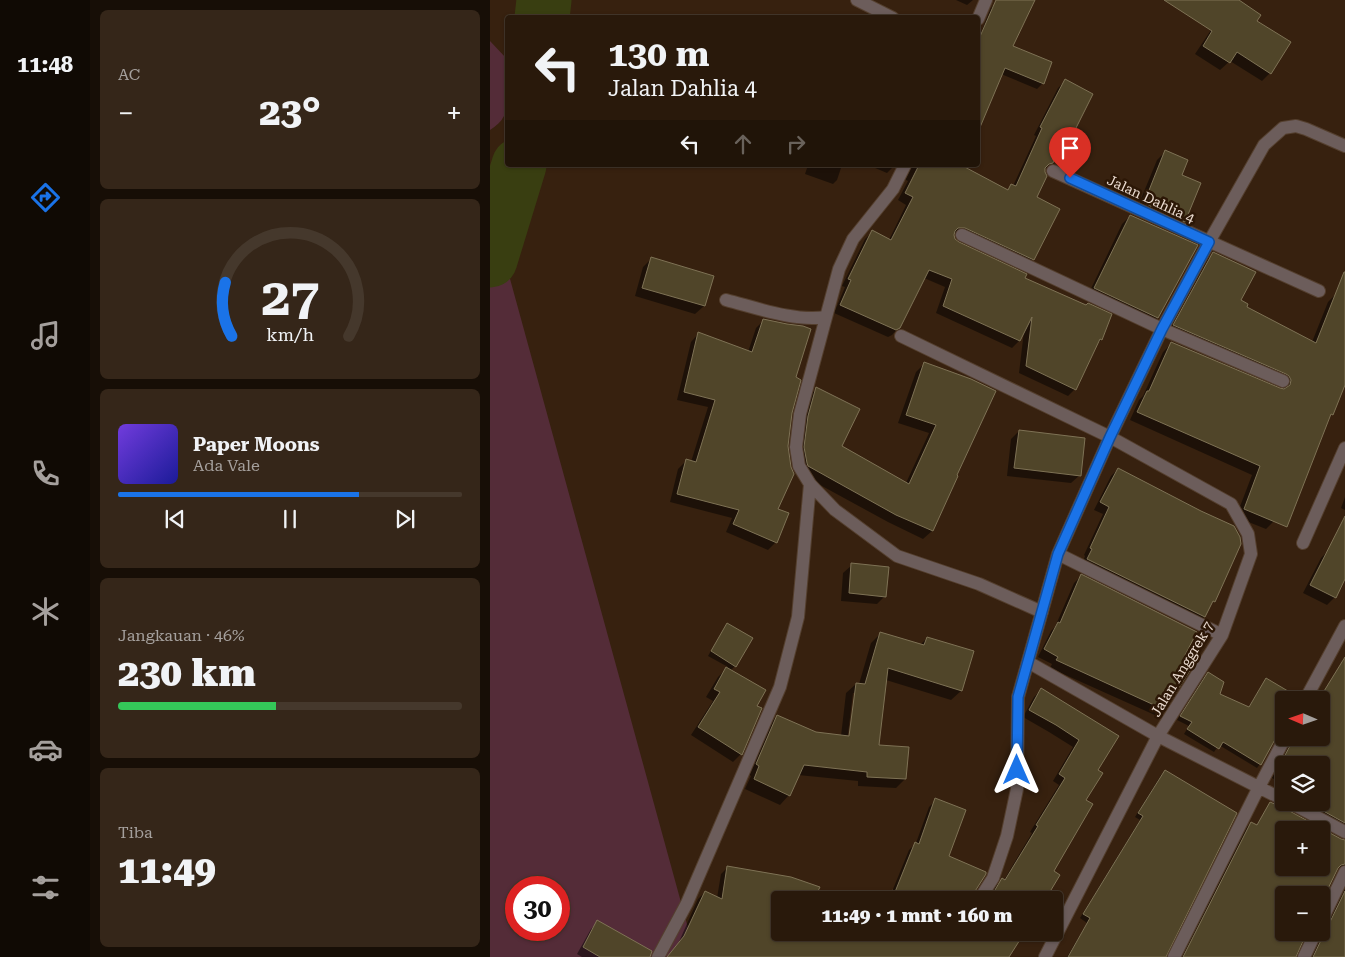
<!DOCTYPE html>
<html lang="id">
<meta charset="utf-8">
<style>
:root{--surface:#29190b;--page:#352619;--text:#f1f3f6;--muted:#a5a09d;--line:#45382c;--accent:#1a73e8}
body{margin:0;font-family:"Roboto Serif",serif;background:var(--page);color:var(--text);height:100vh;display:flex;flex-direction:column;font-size:19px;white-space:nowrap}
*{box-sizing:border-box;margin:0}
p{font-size:16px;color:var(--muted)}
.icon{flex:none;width:28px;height:28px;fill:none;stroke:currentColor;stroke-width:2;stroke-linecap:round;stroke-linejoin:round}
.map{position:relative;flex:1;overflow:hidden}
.drawer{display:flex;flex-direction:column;gap:10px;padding:10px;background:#170e06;width:400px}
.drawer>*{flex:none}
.hud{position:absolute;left:15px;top:15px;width:475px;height:152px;border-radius:5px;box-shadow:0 1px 4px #0004,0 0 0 1px var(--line);background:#29190b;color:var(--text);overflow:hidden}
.needle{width:32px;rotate:272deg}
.buttons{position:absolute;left:785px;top:691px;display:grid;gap:10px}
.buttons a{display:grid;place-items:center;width:55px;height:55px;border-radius:5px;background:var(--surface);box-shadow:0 1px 4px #0004,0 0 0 1px var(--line);font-size:25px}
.speed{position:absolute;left:15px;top:876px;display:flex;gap:10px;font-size:25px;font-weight:700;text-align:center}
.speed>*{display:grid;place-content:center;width:65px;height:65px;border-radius:50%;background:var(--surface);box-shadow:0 1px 4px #0004,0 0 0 1px var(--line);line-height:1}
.speed .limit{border:8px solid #d22;background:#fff;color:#111}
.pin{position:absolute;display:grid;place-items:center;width:42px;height:42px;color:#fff;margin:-51px -21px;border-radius:50% 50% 50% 0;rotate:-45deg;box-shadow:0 0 5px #0007}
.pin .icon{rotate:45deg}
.me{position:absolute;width:55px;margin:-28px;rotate:0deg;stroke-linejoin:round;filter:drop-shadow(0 0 4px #0008)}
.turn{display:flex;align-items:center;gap:18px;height:105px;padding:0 20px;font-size:22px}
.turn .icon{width:65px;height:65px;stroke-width:2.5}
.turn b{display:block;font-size:35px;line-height:42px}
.lanes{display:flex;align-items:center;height:48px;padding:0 20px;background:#0003;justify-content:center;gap:25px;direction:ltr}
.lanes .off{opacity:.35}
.big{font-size:38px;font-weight:800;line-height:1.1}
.drawer .widget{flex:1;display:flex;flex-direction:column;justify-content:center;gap:8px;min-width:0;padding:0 18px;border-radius:8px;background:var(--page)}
.drawer .dial{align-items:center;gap:0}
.dial svg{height:130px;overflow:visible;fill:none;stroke:var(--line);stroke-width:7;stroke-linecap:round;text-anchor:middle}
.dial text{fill:var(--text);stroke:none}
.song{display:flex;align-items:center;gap:15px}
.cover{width:60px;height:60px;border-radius:8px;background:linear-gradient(135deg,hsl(260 70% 55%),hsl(240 70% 35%))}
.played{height:5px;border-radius:2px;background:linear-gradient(90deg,var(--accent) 70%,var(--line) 70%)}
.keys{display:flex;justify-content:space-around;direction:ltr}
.heat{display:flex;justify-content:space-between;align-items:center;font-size:28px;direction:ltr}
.charge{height:8px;border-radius:4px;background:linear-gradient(90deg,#34c759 46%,var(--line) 0)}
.trip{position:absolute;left:281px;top:891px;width:292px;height:50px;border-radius:5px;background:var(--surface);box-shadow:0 1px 4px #0004,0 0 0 1px var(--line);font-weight:800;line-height:50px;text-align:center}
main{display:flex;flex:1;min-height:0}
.tab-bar{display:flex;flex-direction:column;width:90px;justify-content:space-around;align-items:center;background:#100a04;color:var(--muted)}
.tab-bar .icon{width:35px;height:35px}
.tab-bar .selected{color:var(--accent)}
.tab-bar b{font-size:22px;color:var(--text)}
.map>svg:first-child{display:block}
</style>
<main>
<nav class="tab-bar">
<b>11:48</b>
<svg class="icon selected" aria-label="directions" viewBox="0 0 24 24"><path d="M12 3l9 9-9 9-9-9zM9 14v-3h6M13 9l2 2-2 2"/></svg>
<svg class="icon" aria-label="music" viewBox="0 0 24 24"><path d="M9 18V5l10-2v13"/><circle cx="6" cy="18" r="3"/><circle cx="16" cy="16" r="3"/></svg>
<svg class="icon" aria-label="phone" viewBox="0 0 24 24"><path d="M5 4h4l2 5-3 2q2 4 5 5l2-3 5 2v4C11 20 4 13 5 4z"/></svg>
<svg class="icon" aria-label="climate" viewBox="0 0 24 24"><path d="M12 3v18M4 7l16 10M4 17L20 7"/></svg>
<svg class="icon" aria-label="car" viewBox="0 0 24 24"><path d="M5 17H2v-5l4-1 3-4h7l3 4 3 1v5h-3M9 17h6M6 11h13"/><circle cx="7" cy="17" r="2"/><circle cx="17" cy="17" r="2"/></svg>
<svg class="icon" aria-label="filters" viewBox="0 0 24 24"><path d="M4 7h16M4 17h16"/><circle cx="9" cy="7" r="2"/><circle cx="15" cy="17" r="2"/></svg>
</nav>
<section class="drawer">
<div class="widget"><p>AC</p>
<div class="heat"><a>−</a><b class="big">23°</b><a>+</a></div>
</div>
<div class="widget dial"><svg viewBox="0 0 100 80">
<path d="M14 69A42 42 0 1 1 86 69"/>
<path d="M14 69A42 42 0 0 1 10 36" stroke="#1a73e8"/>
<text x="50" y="56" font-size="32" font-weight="700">27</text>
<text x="50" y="72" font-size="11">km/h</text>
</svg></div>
<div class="widget">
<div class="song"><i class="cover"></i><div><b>Paper Moons</b><p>Ada Vale</p></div></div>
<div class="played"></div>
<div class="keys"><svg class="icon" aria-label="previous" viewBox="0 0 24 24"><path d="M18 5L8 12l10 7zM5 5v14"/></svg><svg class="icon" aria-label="pause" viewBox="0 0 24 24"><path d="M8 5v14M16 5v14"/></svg><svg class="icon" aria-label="next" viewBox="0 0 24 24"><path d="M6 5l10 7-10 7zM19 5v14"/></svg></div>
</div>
<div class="widget"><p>Jangkauan · 46%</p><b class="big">230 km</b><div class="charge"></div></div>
<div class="widget"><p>Tiba</p><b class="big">11:49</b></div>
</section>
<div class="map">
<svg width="855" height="957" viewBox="0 0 855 957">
<rect width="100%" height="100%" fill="#37210f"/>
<path fill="#542c38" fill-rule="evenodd" d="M0,41L16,58L17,64C18,77 20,105 14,116C11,122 6,126 0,130Z
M8,235L206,957H0V239ZM26,888H69V930H26Z"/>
<path fill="#0007" fill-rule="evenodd" d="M466,0H483L477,5Z
M743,0H747L765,22L780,73L772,81L740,61L730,70L705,54L723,27Z
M507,2L522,47L553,83L547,89L511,74L497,99L488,95V40L501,8Z
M575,81L578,141L571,148L568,147L562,162L554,170L546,198L543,259L536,266L467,234L462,235L464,240L533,279L611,340L606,345L585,389L578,396L529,373L534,331L529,341L522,348L446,313L455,287L434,278L409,327L402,335L398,337L344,313L355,287L352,286L375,239L382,232L399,240L416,205L408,200L418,181L414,179L411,165H474L473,168L516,191L521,186H523L546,136L544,135L568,88Z
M675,152L690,176L694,221L686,229L646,211L667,160Z
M318,165H352L347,180L343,184L315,174Z
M378,165H405L397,173Z
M640,216L667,318L659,326L597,297L632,224Z
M723,254L749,301L755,308L822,342L838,302L846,294L855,272V380L812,484L784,521L776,529L746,517L762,475L640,420L649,400L653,396L673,352L682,343L793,390L791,384L676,333L715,262Z
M162,258L214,306L205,314L145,296L153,267Z
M274,320L304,378L297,446L287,510L286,542L278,550L236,532L242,518L180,502L188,469L196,461L201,462L218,407L187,400L201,342L208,334L258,352L266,328Z
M434,364L465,476L467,477L442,531L433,539L398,522L310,474L309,472L318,397L326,389L350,447L416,483L439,433L408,423L426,372Z
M529,431L590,475L581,483L517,476L521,439Z
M628,469L724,601L719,605L714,617L706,624L591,567L595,556L594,555L613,514L604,510L621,476Z
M855,497V510L851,508Z
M839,550L855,558V577L845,597L837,605L813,593L831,558Z
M362,565L395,596L387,604L351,601L353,573Z
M591,576L692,658L674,709L667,716L560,668L562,664L548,657L561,631L565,627L584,583Z
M238,624L245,666L240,671L265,706L251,754L243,762L201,735L223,701L216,697L228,677L238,667L218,656L234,628Z
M391,633L430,645L437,638L483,652L471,691L461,700L396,680L388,746L415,779L406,788L368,786V781L308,775L299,795L290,805L255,789L261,776L257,773L278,726L287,716L326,734L351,736L356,693L366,684H369L381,643ZM363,693H365L359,742H357Z
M718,674L728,695L758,708L773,683L777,679L806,700H794V734L789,733L786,736L770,764L767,768L729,745L724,752L694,734L699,726L687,720L714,677Z
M842,679L855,680V828L805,802H831V765H794V796L786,793L792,783L782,778L799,746L800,742L797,738H831V700H829Z
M551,690L627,736L607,771L595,800L562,871L553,900H497L505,886L512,880H514L542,833L540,832L569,785L563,781L583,747L559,732L533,717L544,697Z
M675,771L676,957H577L597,923L590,918L650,820L645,817L671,775Z
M446,800L458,857L480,900H395L401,894L419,850L426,843L439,807Z
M781,804L855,841V868L849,867L846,869L831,895H794V932L806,957H692L757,827L761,823L766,826L777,808ZM794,830H831V868H794Z
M238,867L357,900H290V932L518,957H177L188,944L208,899L215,892L227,898L231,874Z
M855,889V957H822L830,940V935L835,930Z
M108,922L159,957H92L87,954L101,929Z"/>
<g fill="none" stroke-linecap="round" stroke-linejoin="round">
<path stroke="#393e11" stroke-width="55" d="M52,18L54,0
M0,260L29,165"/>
</g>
<path fill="#504529" stroke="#7e7255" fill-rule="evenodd" d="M506,0H545L523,46L562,62L554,84L515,68L488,132V41Z
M674,0H749L771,15L767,21L801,42L781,74L747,52L740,63L713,46L722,31Z
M575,79L603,94L579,142L573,139L563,163L559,164L555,168V172L557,176L547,197L570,209L544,260L475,228H468L465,231L464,235L465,239L469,242L537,274L535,278L596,305L598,303L622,314L612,340L610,339L586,390L536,366L542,317L530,341L453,306L462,279L439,270L410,328L406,330L350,305L361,280L358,279L382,230L401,240L423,197L415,193L429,165H471L518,190L521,184L526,186L552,128L550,127Z
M675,150L698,160L692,175L711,183L695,222L654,203Z
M640,215L708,245L668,318L604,288Z
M723,252L766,272L751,300L758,304L757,307L826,343L854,272H855V385L843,415L841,414L797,527L754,509L770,466L647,412L657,391H659L681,342L790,388L794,389L800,385L801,380L799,376L796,374L683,325Z
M161,257L224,276L215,306L152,288Z
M273,319L297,324L313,326L321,329L306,377L311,380L302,413L298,446L301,467L304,474L288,509L299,513L287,543L243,524L249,510L187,494L196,459L206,462L225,400L194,392L208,332L262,352Z
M434,362L481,379L506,391L467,475L468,476L443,531L406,515L318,466L317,463L314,447L318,416L326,387L370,409L352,446L419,484L446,425L416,415Z
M529,430L595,438L591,476L524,468Z
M628,468L711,511L744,526L750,537L751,544L725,602L723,601L715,617L597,559L602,549L600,548L619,507L610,502Z
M855,516V579L846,598L820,585Z
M361,563L399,567L396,597L359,593Z
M591,574L707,632L694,657L704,664L675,710L566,660L568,657L554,649L568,622L570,623Z
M237,623L263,638L246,667L221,651Z
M390,632L434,645L437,637L484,651L472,691L398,668L389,745L419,747L416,779L377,777V772L314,765L300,796L264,779L269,766L266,764L287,715L326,732L359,736L366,683L375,684Z
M855,657V823L817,802H833L831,801V765H794V779L785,774L802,742L803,738H831V696Z
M236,667L276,690L267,706L272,708L252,755L208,727L230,692L224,689Z
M718,672L734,682L730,694L759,707L776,678L808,697L807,700H794V730L788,734L771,765L733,742L729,749L697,729L702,722L690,716Z
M551,688L629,736L608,770L613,773L596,800L603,804L564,871L570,875L555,900H499L512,878L515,880L548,826L546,825L575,778L569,774L589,740L566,725L539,710Z
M675,770L747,813L676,957H578L600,918L593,914L653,816L648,813Z
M445,798L476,810L459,856L496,872V874L482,896L481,900H398L402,890L405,892L425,842L429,844Z
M780,802L794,808L851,839L855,840V864L851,865L848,868L831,903V895H794V932H817L806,957H693L761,822L767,825ZM794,830H831V868H794Z
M237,866L301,877L330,887L328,891L362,900H290V932H535L519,957H177L194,936L215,891L232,899Z
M855,891V957H823L833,936L834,930L838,926Z
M107,920L162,951L160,957H110L93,947Z"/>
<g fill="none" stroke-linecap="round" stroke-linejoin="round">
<defs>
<path id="minor" d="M367,0L403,18
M488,19L496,0
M415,165L403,189L363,239L349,269L310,414L306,447L309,466L320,484L345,510L407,556L489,584L552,612
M563,171L829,291
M472,235L672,329L793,381
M236,300C267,308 305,322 336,317
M411,336L620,437L741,504L758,534L761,554L732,635L668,736L555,957
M813,543L855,448
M568,554L732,635
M538,662L668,736L794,800
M815,700L855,626
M799,802L855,832
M489,900L503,878L517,836L527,789L528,697L568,554L620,437L672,329L719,242L774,145L793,128L806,126L816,129L855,146
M831,922L855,872
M168,957L197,903L290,687L308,617L320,484
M684,957L769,787L795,738
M814,957L826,932"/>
</defs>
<use href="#minor" stroke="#543f2e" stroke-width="14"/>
<use href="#minor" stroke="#6c5d5b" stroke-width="12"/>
</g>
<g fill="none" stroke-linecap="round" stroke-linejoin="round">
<defs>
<path id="route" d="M527,770L528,697L568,554L620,437L672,329L719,242L580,178"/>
</defs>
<use href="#route" stroke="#114b97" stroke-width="12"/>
<use href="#route" stroke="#1a73e8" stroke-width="9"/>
</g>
<g text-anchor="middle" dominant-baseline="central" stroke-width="5" stroke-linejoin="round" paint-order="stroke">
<g font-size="14" fill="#ebdcd1" stroke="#2c1706">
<text transform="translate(661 199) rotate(25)">Jalan Dahlia 4</text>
<text transform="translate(692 669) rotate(-59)">Jalan Anggrek 7</text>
</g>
</g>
</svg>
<div class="buttons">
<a><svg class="needle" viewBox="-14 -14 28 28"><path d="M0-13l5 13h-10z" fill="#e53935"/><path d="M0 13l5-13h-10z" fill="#a5a09d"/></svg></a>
<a><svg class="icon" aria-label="layers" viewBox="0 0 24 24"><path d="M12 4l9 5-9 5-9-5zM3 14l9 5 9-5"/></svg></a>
<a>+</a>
<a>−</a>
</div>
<div class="speed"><div class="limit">30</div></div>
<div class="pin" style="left:580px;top:178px;background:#d93025"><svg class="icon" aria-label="arrive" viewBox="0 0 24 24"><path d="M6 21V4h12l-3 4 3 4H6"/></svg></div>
<svg class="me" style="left:527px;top:770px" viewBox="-20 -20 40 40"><path d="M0-17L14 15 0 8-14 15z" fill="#1a73e8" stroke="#fff" stroke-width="4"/></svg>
<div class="trip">11:49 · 1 mnt · 160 m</div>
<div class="hud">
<div class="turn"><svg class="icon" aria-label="left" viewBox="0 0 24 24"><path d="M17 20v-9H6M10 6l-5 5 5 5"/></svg><div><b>130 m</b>Jalan Dahlia 4</div></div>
<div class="lanes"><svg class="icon" aria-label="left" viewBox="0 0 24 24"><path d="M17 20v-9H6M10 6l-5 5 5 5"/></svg><svg class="icon off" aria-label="ahead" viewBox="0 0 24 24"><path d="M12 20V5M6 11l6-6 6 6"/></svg><svg class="icon off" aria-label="right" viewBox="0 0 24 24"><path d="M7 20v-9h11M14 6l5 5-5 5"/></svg></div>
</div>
</div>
</main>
